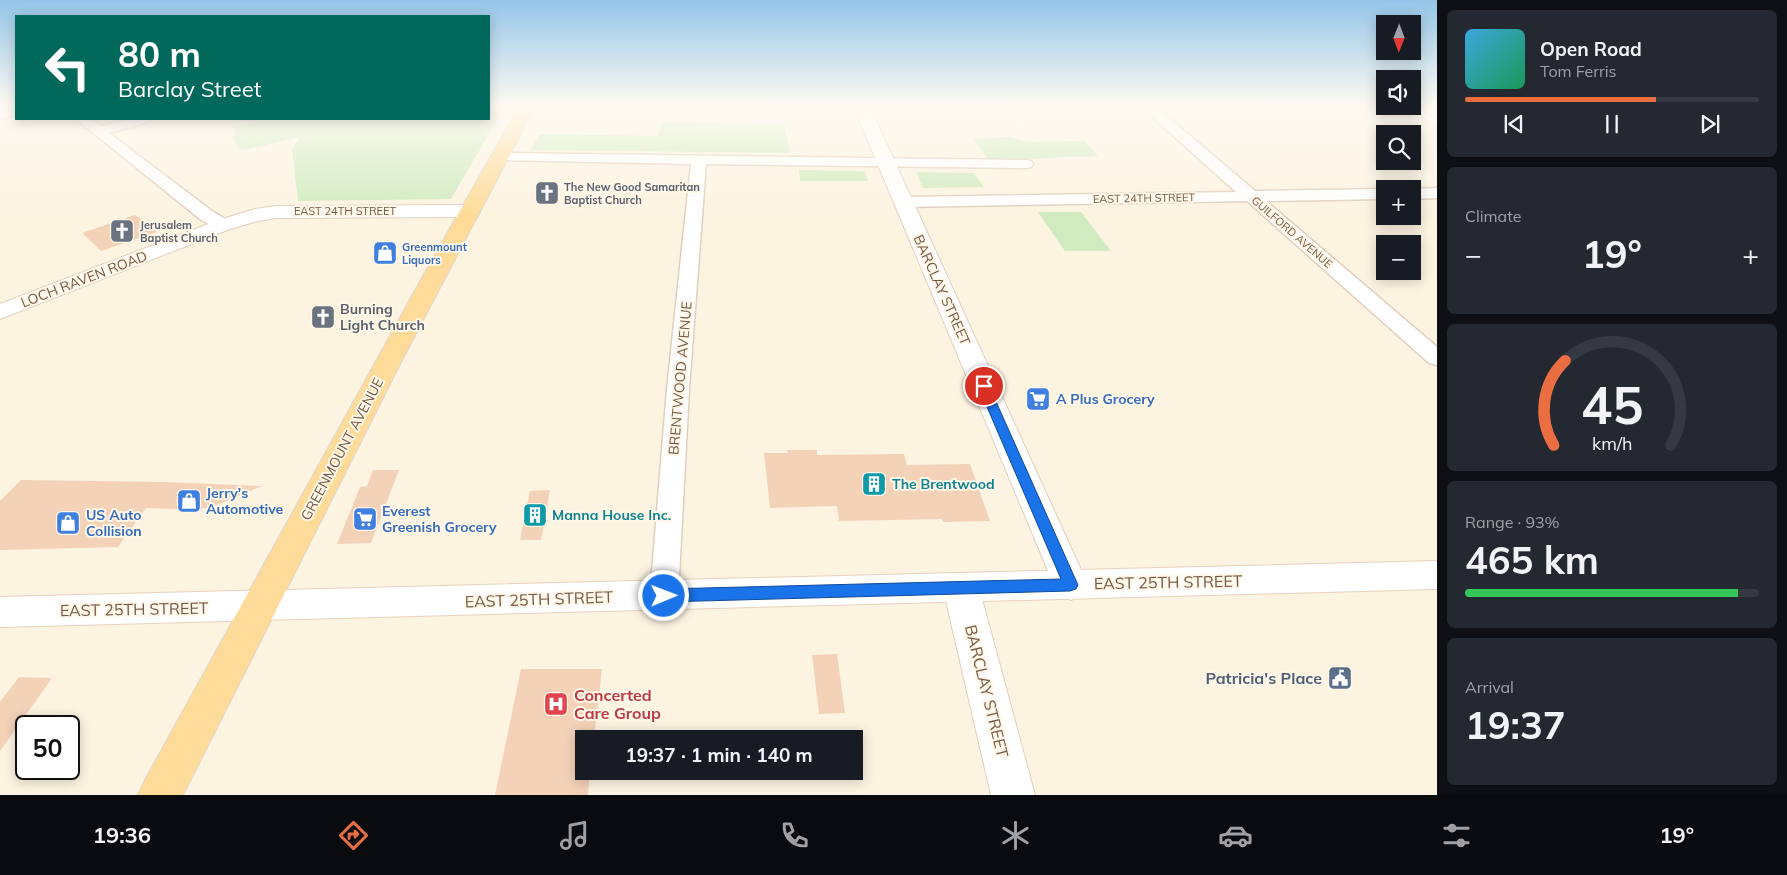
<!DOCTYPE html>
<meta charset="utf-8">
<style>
:root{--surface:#171b24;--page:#242831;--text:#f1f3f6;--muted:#9ea1a6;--line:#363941;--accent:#eb6e42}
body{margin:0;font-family:Mulish,sans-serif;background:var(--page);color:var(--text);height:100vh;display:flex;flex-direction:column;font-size:19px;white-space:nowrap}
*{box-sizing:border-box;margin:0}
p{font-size:16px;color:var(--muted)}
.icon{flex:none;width:28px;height:28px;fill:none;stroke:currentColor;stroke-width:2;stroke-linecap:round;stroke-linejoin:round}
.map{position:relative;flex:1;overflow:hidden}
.panel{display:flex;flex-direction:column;gap:10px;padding:10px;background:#0d0f14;width:350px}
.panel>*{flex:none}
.guide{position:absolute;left:15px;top:15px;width:475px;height:105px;border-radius:0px;box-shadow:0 2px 12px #0003;background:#00695c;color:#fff;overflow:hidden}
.needle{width:32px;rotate:181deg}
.buttons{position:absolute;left:1376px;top:15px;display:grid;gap:10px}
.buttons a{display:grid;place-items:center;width:45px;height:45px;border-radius:0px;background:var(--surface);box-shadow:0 2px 12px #0003;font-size:25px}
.speed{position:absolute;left:15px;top:715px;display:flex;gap:10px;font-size:25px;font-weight:700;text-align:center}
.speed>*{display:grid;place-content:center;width:65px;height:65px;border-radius:50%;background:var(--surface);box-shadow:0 2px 12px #0003;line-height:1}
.speed .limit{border:2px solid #111;border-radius:8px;background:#fff;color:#111}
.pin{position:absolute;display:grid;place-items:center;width:42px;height:42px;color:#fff;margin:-21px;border:2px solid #fff;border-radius:50%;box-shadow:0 1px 5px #0007}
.me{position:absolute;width:55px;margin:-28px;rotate:89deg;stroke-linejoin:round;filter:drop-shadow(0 0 4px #0008)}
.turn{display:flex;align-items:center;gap:18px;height:105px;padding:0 20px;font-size:22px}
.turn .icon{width:65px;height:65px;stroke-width:2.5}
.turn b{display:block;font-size:35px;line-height:42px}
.big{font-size:38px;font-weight:700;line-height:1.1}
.panel .widget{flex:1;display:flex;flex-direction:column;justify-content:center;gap:8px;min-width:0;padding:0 18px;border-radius:8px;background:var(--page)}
.panel .dial{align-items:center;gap:0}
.dial svg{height:130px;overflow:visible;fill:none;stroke:var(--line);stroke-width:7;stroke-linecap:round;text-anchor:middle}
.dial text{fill:var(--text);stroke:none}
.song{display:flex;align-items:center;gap:15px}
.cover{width:60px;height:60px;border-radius:8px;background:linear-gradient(135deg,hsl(200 70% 55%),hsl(150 70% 35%))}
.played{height:5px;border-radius:2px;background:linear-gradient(90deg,var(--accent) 65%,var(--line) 65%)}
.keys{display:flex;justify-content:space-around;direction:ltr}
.heat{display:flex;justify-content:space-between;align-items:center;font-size:28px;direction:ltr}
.charge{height:8px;border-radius:4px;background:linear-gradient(90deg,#34c759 93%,var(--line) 0)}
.trip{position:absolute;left:575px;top:730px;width:288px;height:50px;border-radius:0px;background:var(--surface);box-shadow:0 2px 12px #0003;font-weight:700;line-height:50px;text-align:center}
.dock{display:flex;height:80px;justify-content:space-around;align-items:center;background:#090b0e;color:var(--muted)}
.dock .icon{width:35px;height:35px}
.dock .selected{color:var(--accent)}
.dock b{font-size:22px;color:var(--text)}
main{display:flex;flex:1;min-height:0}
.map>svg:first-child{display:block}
</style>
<main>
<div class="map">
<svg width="1437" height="795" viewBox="0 0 1437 795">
<rect width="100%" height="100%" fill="#fdf3e1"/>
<path fill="#d0ebc0" d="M489,108H504L451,199L298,201L292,150L300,137L244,150L239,149L232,137L235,136V128L263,119H489Z
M662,122L784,124L790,153L531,150L539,134L658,136Z
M1009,137L1028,142L1085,141L1098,156C1061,157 1024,160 987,159L974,139Z
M799,170L865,171L868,181H800Z
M916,172L974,173L984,187L923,188Z
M1038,212H1081L1111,251H1065Z"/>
<path fill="#f3d2b8" d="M135,215L157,232L101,251L82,233Z
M787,450H817V455L904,454L907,465L970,464L990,521L943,522L942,519L839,521L837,506L770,508L764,453H788Z
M373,470H399L371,543L337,544L360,487L367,486Z
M21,480L163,482L262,486L210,508H203L201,510L146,508L118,547L0,550V501Z
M550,490L541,540H520L530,491Z
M837,654L845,713L819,714L812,655Z
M521,669H602L594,739H584V771H590L588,795H495Z
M19,677L52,678L0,751V702Z"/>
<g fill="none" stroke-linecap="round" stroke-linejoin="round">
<defs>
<path id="minor" d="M1139,105H1154L1255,191L1385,189V199L1266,201L1437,347V365L1429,363L1247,201L903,207L897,205L895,202L897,199L903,197L1236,192Z
M16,107V115L0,119V111Z
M76,119H91L101,126L129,119H150L148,122L109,133L212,211L229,221L231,225L229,229H217L200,219Z
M499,153L1026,160L1031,161L1033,164L1031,167L1026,168L706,164L689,389L678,596L674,605L664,608L654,605L650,596L667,389L691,164L494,160L492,157L494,154Z
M1437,188V198L1412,199V189Z"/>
<path id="tertiary" d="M853,105H869L1088,585L1083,595L1071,600L1059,595L1054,585Z
M469,205L476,207L479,211L476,215L469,217L276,218L258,221L230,229L0,319V304L216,221L255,209L276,206Z
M961,573L973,578L979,588L1035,795H991L943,588L949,578Z"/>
<path id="secondary" d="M1422,105L1437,113V125L1406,109L1404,106Z
M1437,561V589L0,627V597Z"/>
<path id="primary" d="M520,105H536L401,362L183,795H138L145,780L423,276Z"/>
</defs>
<use href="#minor" stroke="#e1cfbd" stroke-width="3"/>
<use href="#tertiary" stroke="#e1cfbd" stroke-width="2"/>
<use href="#secondary" stroke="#e7d1bb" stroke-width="2"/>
<use href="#primary" stroke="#ded7d3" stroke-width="2"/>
<use href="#minor" fill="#fff" fill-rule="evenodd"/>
<use href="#tertiary" fill="#fff" fill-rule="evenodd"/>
<use href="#secondary" fill="#fff" fill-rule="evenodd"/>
<use href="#primary" fill="#fedb98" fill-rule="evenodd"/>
</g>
<linearGradient id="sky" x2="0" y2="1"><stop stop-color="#94c5e8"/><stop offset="0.49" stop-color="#fefaf2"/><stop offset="1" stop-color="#fefaf2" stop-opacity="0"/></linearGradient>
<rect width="1437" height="216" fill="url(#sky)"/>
<path fill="#1a73e8" stroke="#114b97" d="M984,382L989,386L1078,585L1076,589L1070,591L664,602L659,600L657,596L659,591L664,589L1061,579L978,386Z"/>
<defs>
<symbol id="church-square" viewBox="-11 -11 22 22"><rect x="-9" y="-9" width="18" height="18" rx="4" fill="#6b7280" stroke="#fff7e8"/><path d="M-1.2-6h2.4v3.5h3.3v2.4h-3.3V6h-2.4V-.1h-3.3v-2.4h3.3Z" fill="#fff"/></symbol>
<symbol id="shop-square" viewBox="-11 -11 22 22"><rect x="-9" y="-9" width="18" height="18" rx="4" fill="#3f7fe0" stroke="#fff7e8"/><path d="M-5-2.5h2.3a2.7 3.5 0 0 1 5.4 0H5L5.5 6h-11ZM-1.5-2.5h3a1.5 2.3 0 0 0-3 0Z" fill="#fff"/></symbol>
<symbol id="supermarket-square" viewBox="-11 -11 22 22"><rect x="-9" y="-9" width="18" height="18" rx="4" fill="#3f7fe0" stroke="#fff7e8"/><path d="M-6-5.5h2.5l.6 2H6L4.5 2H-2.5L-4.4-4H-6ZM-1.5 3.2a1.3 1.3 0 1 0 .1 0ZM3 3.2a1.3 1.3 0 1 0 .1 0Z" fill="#fff"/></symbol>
<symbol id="building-square" viewBox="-11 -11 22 22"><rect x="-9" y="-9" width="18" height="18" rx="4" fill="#0f9aa8" stroke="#fff7e8"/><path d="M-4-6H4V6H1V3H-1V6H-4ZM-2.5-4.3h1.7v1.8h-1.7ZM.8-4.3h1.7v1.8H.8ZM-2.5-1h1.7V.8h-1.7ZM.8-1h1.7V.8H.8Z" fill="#fff"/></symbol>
<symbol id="civic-square" viewBox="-11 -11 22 22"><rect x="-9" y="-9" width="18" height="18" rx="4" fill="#5c6f8a" stroke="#fff7e8"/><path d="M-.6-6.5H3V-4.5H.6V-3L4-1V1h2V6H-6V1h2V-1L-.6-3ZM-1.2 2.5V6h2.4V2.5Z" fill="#fff"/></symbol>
<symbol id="hospital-square" viewBox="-11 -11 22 22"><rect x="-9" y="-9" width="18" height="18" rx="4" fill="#e0444e" stroke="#fff7e8"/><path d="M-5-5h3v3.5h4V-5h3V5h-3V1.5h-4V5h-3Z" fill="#fff"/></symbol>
</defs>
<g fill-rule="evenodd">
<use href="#church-square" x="533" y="179" width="28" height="28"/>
<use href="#church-square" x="108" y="217" width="28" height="28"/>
<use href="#shop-square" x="371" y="239" width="28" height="28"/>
<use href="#church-square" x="309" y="303" width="28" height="28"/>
<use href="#supermarket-square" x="1024" y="385" width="28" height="28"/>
<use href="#building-square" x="860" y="470" width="28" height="28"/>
<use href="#shop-square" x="175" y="487" width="28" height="28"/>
<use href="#building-square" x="521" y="501" width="28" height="28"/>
<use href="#supermarket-square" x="351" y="505" width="28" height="28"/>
<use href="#shop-square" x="54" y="509" width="28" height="28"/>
<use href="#civic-square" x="1326" y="664" width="28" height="28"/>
<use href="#hospital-square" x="542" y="690" width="28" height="28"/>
</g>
<g text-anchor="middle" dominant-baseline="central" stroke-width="4" stroke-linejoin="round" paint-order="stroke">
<g font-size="11" font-weight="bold" fill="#5b616d" stroke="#fff7e8" text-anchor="start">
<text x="564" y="187">The New Good Samaritan<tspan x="564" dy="13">Baptist Church</tspan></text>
<text x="140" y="225">Jerusalem<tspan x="140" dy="13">Baptist Church</tspan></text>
</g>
<g font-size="11" fill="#755947" stroke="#fff7e8">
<text transform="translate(1144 198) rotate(-1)">EAST 24TH STREET</text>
<text x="345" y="211">EAST 24TH STREET</text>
<text transform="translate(1292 232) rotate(41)">GUILFORD AVENUE</text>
</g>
<g font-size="11" font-weight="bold" fill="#366cbe" stroke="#fff7e8" text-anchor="start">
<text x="402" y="247">Greenmount<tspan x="402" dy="13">Liquors</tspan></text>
</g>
<g font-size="14" fill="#755947" stroke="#fff7e8">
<text transform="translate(84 279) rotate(-21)">LOCH RAVEN ROAD</text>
<text transform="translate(942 290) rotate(66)">BARCLAY STREET</text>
<text transform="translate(680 378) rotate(-85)">BRENTWOOD AVENUE</text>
<text transform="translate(342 449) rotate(-62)">GREENMOUNT AVENUE</text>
</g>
<g font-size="14" font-weight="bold" fill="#5b616d" stroke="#fff7e8" text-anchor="start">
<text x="340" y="309">Burning<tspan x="340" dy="16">Light Church</tspan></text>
</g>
<g font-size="14" font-weight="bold" fill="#366cbe" stroke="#fff7e8" text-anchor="start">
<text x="1056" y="399">A Plus Grocery</text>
<text x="206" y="493">Jerry's<tspan x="206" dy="16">Automotive</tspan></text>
<text x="382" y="511">Everest<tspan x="382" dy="16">Greenish Grocery</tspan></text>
<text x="86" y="515">US Auto<tspan x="86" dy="16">Collision</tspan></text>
</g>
<g font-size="14" font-weight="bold" fill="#0d838f" stroke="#fff7e8" text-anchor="start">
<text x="892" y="484">The Brentwood</text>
<text x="552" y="515">Manna House Inc.</text>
</g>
<g font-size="16" fill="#755947" stroke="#fff7e8">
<text transform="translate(1168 582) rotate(-1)">EAST 25TH STREET</text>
<text transform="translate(539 599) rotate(-2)">EAST 25TH STREET</text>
<text transform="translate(134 609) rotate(-1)">EAST 25TH STREET</text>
<text transform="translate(987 691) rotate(76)">BARCLAY STREET</text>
</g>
<g font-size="16" font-weight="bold" fill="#4e5e75" stroke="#fff7e8" text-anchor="end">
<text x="1322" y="678">Patricia's Place</text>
</g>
<g font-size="16" font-weight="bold" fill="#be3a42" stroke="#fff7e8" text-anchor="start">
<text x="574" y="695">Concerted<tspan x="574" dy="18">Care Group</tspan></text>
</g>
</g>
</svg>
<div class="buttons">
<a><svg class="needle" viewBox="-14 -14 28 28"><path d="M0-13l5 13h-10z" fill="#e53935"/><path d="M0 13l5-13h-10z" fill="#9ea1a6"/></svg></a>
<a><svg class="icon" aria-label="sound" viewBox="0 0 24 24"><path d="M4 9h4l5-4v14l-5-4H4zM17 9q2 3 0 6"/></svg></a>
<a><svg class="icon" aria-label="search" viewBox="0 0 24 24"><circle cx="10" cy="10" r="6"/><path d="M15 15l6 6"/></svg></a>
<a>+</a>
<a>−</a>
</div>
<div class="speed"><div class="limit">50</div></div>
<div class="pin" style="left:984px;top:386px;background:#d93025"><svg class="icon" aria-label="arrive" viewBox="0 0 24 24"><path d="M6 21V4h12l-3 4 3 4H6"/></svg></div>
<svg class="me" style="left:664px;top:596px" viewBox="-20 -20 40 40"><circle r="17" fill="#1a73e8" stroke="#fff" stroke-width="3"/><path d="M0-11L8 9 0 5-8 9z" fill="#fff"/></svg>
<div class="trip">19:37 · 1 min · 140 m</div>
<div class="guide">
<div class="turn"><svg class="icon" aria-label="left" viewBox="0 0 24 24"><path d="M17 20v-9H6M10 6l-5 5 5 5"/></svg><div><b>80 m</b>Barclay Street</div></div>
</div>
</div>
<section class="panel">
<div class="widget">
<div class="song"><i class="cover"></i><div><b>Open Road</b><p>Tom Ferris</p></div></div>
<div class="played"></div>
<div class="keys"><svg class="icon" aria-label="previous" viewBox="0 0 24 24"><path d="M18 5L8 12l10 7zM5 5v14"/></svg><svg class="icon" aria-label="pause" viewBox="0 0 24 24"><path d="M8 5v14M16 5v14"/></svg><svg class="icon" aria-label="next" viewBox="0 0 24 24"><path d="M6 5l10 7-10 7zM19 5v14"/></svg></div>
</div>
<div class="widget"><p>Climate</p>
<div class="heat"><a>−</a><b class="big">19°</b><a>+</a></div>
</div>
<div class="widget dial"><svg viewBox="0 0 100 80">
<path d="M14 69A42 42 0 1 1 86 69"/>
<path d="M14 69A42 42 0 0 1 21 17" stroke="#eb6e42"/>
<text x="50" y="56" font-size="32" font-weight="700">45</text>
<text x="50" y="72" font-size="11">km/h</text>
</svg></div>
<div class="widget"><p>Range · 93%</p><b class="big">465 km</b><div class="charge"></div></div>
<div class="widget"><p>Arrival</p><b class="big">19:37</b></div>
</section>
</main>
<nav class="dock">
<b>19:36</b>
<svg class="icon selected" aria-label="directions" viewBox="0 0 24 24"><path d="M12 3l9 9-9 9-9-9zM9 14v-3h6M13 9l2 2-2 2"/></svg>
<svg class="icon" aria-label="music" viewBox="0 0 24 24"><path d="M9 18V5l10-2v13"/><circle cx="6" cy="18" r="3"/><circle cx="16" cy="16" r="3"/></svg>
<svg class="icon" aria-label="phone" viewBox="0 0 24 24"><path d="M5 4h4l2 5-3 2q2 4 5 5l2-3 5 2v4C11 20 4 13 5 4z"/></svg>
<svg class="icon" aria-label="climate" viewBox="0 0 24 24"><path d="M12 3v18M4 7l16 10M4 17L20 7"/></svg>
<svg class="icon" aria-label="car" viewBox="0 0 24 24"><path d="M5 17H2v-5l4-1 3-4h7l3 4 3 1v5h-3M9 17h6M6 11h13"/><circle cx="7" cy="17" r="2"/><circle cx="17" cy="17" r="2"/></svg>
<svg class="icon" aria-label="filters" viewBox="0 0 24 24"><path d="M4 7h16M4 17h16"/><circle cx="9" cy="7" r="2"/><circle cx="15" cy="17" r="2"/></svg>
<b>19°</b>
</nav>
